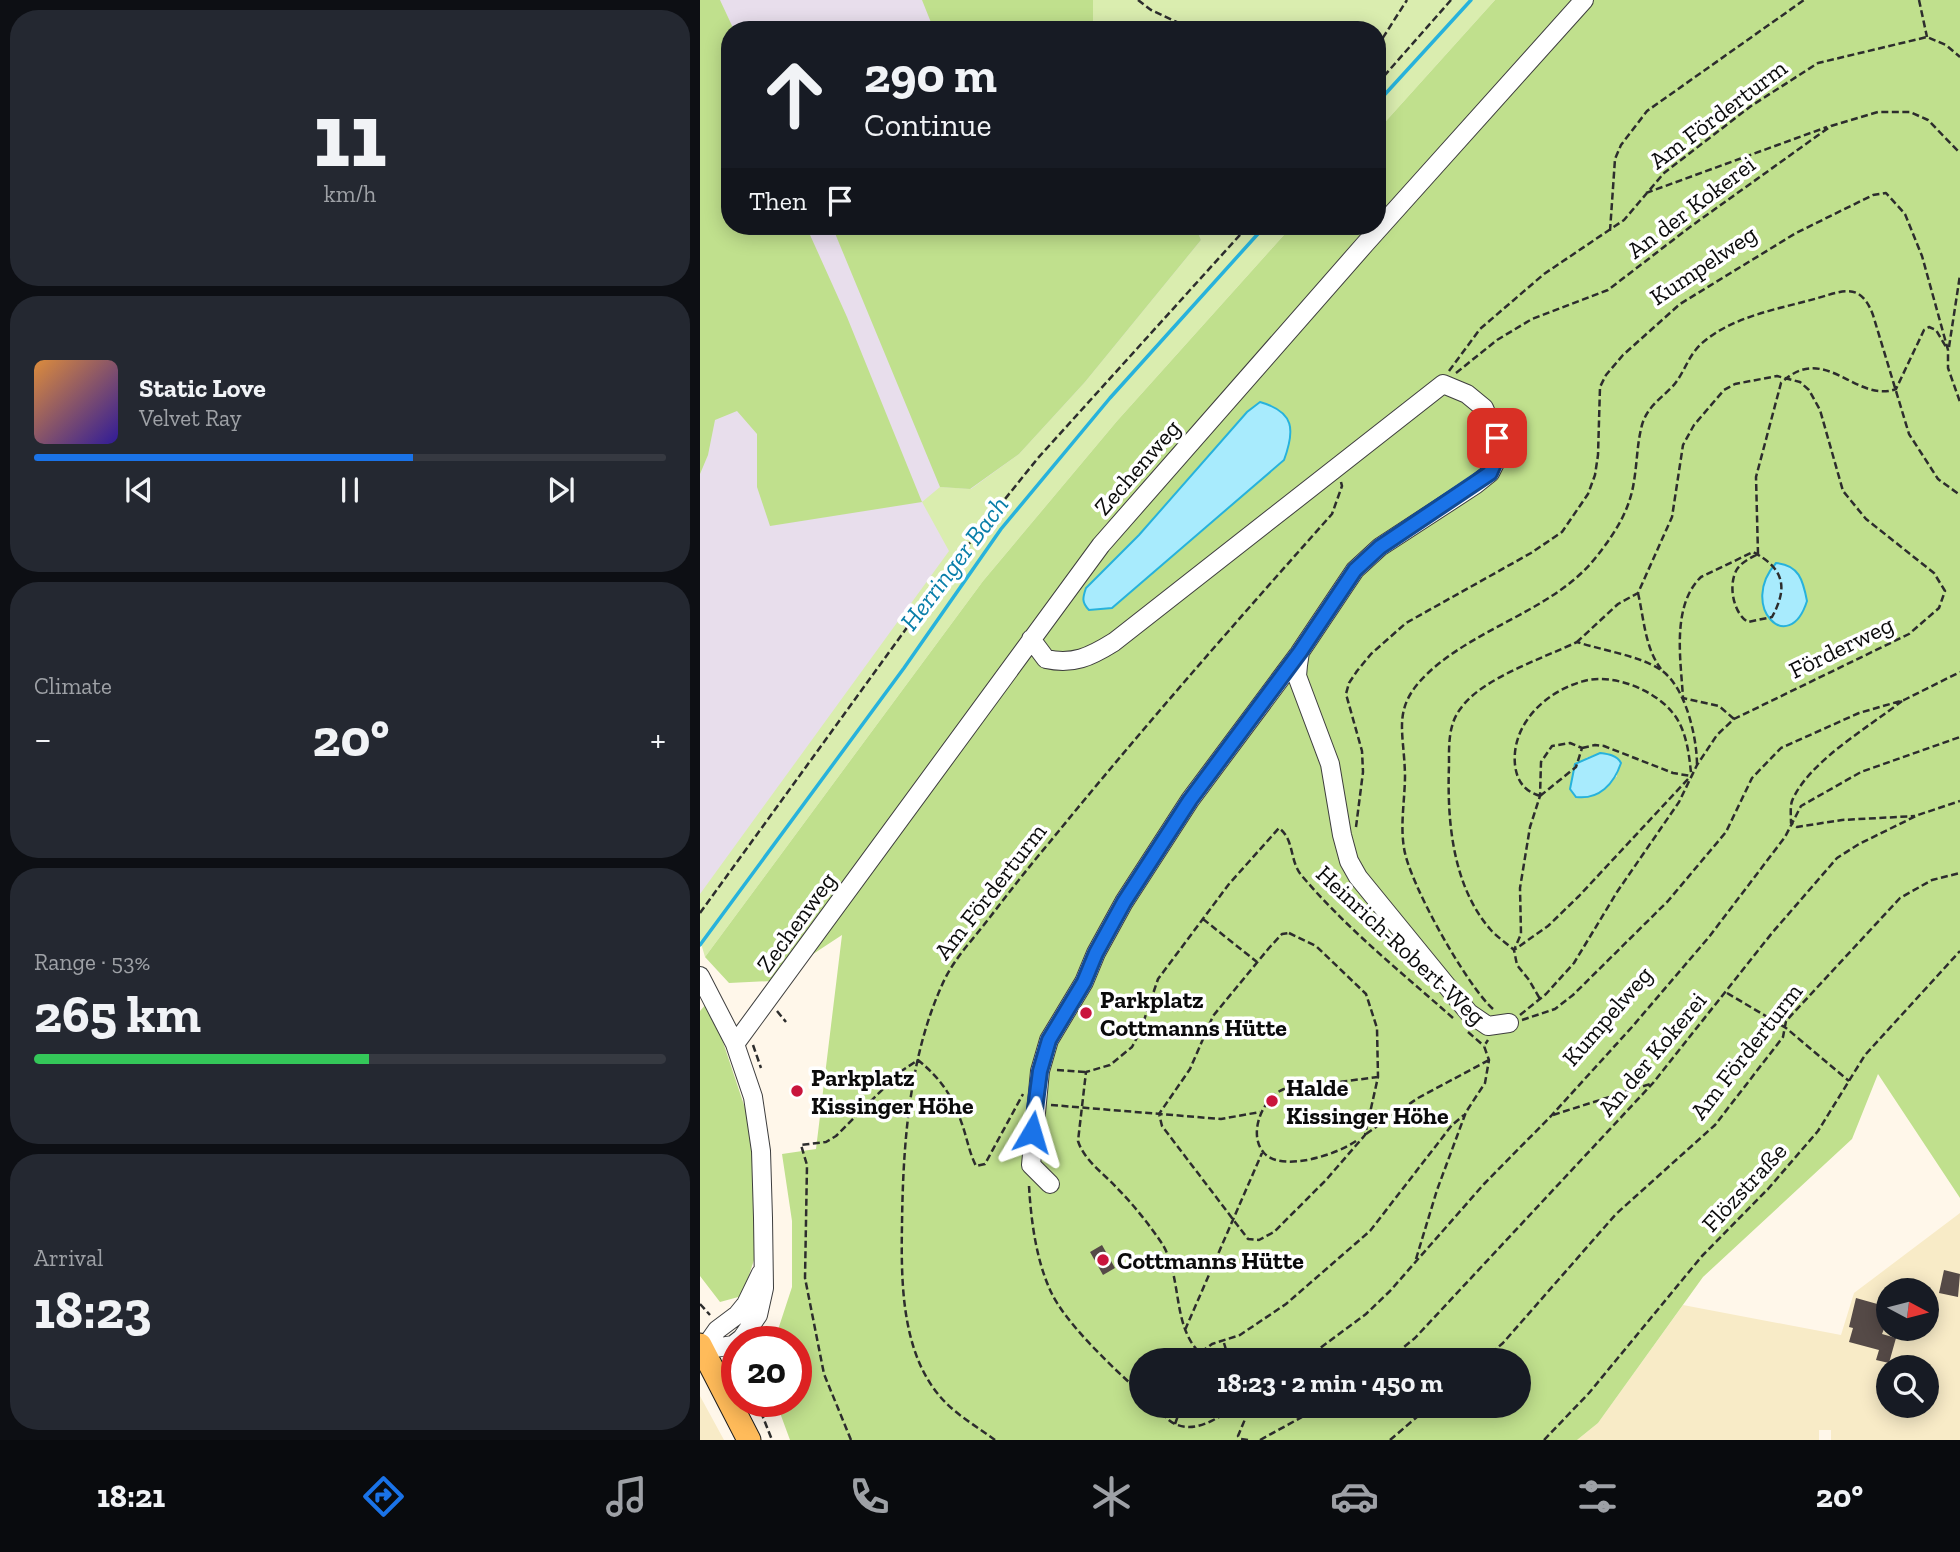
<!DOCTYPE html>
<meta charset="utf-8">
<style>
:root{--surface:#171b24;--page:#242831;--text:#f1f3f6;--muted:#9ea1a6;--line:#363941;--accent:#1a73e8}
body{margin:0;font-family:"Zilla Slab",serif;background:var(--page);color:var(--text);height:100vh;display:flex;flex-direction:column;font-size:26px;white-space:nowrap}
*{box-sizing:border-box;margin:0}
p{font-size:23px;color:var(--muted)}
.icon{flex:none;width:38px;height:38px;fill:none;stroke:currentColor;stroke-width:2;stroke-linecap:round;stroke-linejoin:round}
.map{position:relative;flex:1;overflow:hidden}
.sheet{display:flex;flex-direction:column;gap:10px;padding:10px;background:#0d0f14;width:700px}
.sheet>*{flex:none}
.guide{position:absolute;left:21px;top:21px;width:665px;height:214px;border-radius:28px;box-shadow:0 4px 18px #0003;background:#171b24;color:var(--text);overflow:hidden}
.needle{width:46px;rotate:97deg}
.fabs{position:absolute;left:1176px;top:1278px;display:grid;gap:14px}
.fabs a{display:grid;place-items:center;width:63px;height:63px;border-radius:50%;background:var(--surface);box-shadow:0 4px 18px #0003;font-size:35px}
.speed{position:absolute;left:21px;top:1326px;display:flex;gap:14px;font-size:35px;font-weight:700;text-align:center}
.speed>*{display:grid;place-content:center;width:91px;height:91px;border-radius:50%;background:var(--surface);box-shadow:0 4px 18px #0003;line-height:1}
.speed .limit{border:10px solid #d22;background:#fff;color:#111}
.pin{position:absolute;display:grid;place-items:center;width:60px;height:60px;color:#fff;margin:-30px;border-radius:14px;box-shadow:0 4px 10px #0006}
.me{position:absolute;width:77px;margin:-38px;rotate:7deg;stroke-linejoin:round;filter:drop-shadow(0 0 5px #0008)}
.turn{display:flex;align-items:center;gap:24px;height:147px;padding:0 28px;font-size:32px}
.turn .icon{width:91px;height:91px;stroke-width:2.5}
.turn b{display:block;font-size:49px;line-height:60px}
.then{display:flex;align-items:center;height:66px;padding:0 28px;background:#0003;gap:14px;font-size:26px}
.big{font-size:52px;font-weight:700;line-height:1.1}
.sheet .tile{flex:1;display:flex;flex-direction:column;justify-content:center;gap:10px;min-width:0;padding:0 24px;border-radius:28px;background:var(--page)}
.sheet .dial{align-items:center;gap:0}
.dial b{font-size:91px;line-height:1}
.song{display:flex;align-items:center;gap:21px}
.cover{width:84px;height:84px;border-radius:10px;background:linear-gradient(135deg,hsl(30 70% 55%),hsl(250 70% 35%))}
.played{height:7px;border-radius:4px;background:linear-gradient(90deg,var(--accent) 60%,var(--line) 60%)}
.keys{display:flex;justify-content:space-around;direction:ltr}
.heat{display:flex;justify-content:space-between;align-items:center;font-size:38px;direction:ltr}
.charge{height:10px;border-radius:5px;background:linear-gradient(90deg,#34c759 53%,var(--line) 0)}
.trip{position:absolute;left:429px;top:1348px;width:402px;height:70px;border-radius:35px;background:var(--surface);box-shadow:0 4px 18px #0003;font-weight:700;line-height:70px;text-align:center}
.dock{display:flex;height:112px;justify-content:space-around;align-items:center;background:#090b0e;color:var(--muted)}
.dock .icon{width:49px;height:49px}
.dock .on{color:var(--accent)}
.dock b{font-size:32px;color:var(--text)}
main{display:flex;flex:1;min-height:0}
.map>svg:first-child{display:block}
</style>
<main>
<section class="sheet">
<div class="tile dial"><b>11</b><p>km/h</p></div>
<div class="tile">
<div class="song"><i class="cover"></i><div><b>Static Love</b><p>Velvet Ray</p></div></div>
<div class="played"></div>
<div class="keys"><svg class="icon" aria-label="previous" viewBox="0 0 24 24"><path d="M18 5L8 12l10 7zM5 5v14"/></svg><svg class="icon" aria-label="pause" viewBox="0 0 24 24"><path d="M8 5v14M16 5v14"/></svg><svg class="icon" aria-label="next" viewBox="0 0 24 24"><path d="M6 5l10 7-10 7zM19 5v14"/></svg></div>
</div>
<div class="tile"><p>Climate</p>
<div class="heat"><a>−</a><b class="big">20°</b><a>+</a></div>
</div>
<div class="tile"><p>Range · 53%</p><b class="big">265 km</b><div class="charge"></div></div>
<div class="tile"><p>Arrival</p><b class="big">18:23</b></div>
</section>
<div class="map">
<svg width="1260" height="1440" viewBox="0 0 1260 1440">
<rect width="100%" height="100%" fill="#fff7ea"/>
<path fill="#e8deec" d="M0,0H765L677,30H30V226H575L0,914Z"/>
<path fill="#f8ebc7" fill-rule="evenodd" d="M1260,1213V1440H1131V1430H1119V1440H877L898,1423L983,1305L1141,1335L1154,1293ZM1188,1290H1227V1328H1188ZM1188,1367H1227V1405H1188Z
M0,1396L24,1440H0Z"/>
<path fill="#daedaf" d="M393,0H795L677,131V30H393Z
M495,226H592L417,421L283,581L5,957L0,940V894L249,551L222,502L240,487L271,489L319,454L385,382L501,240Z"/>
<path fill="#c0e08d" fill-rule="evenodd" d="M0,0H20L34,30H30V226H106L147,317L222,502L70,526L57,487V434L37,411L15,420L8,455L0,474Z
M222,0H393V30H234Z
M795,0H1260V1198L1178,1074L1152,1139L1003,1277L898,1423L877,1440H90L76,1402H96V1342H74L92,1287V1221L82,1154L116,1149L142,935L72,981L29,983L5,957L283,581L417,421L592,226H677V131ZM439,535L451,573L412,608L386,588ZM900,753L910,755L917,776L901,791L886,758ZM441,1360H819V1405H441Z
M132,226H495L501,240L385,382L319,454L270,489L240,487Z
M7,1003L20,1033L46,1111L54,1162V1260L42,1296L20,1302L0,1276V1011Z"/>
<path fill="#a8ebfd" stroke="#27b2dc" stroke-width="2" d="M560,402C595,412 595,430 584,460L412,608L389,610C381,602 383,597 386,588L439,535L547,412Z
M1076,563C1099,565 1103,580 1107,601C1089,658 1038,606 1076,563Z
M900,753C908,754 917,755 921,763C914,784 899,800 876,797L870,789L875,764Z"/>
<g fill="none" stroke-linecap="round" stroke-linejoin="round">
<path stroke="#27b2dc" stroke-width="3.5" d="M677,103L771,0
M0,945L204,668L301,529L410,398L565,226"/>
</g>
<path fill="#554a47" d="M402,1245L415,1268L403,1275L390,1252Z
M1244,1270L1260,1274L1258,1297L1239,1293Z
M1156,1298L1188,1307V1319L1182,1334L1196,1338L1189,1363L1176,1360L1179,1350L1149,1342L1153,1328L1149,1327Z"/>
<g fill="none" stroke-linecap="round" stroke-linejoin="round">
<defs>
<path id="minor" d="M331,639L346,659C373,665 390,657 414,642L743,384L767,394L784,408L797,438L800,450L796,461L790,473L775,485L680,547L655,570L600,652L598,665L597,676L630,764L642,835L649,861L658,877L769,1013L788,1026L809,1023
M0,976L35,1044L53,1097L61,1151L63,1218L64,1288L58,1315L42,1338L33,1345L3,1350
M35,1044L401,545L665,244L884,0
M350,1184L331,1165L340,1071L349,1040L384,982L396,953L424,902L490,800L598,655
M3,1350L17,1330L37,1315L46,1304L61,1273"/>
<path id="major" d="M0,1345L49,1440"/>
</defs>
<use href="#minor" stroke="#3e3e3e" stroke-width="20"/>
<use href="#major" stroke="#1c1c1c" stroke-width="25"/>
<path stroke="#2d2d2d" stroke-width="2.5" stroke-dasharray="7 3.5" stroke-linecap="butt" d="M438,0L451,10L494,30
M1219,0L1227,37
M677,47L707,0
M677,84L751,0
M946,193L1127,127
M910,231L915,159L921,145L947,111L1104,0
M1249,347L1260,275
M749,371L780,329L844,274L924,220L964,173L1051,106L1118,63L1227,37L1246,45L1260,57
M756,373L797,340L832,319L908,290L990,227L1131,126L1178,112H1210L1228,120L1260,153
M1058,554L1056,477L1081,383C1125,341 1156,404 1196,389L1224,330L1229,327L1236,330L1246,347
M938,593C944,619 945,648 961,669
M1202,701C1169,727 1108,762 1092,801C1090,807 1091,817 1091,823L1097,827L1142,820L1215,816
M1034,719L1019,706L983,698C981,661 971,606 1001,577L1053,552C1083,568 1089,586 1072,617L1048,622C1034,614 1028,587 1036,571C1040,563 1050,558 1058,554
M882,748L895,745L904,746L973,773L991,776
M988,779L879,896L848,926L814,950C806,943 796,936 790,929C752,885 747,819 749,765C749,746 748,724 761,708C782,678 844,658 877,642C901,650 941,656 961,670C986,687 997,738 997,765
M840,796C824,791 817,781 815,765C811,724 846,691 884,681C913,673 954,690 972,712C986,728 989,753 991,773
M840,796L876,767L882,748L870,743L852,746L841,762L840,796L830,827L820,888L821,934L814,950L817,965L829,980L840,999
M656,827L663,772L662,751L646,694L649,683L657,671L671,654L706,623L831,553L862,532L888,494L895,475L898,455L900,387L906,375L923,355L980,304L1096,233L1173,195L1186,193L1205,214L1222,256L1248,350V368L1260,402
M0,913L256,560L338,458L548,226
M503,919L557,962
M589,933L616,946L666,994L677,1028L678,1077L665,1135L626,1180L574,1232L559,1240L548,1239L462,1126L459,1114L490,1069L513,1016L569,948L582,934Z
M1027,993L1086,1028L1149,1081
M793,1009C767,986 709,883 704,848C700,824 705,799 705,775C704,729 691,708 728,673C778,626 855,610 897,556C915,533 930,510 934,481C937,464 937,446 941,429C945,409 958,401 971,388C984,375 987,357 1001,344C1032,316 1079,309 1118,298C1145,290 1161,283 1173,315L1209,434L1238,479L1260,495
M77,1011L86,1022
M820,1015L846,994L874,963L917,892L979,802L997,765L1017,735L1034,719L1209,634L1239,608L1245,591L1234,573L1166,519L1143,491L1120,410L1109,390L1100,382L1077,376L1035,384L1024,390L994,425L983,445L972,517L938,593L918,604L877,642
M753,1018C701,972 646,928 602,876C589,861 595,840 579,828L529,884L458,979L440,1032L432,1047L410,1065L386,1072L378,1141C384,1160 403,1173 416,1187C432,1203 448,1223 461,1242C483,1275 471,1325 500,1353L512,1344L540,1335L586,1304L670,1231L752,1125L764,1115
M822,1020L855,1009L873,995L968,901L1026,832L1052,778L1081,748L1159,713L1204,700L1260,672
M768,1032L784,1046
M53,1045L61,1068
M357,1070L385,1072
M351,1105L521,1119L560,1112
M853,1115L950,1084
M666,1134L718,1098L789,1060
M656,1141C638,1154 582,1173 564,1153C547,1134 563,1097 584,1089L678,1077
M329,1186C331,1220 336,1260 351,1292C366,1324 414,1369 441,1393
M716,1259L737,1190L766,1112L785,1083L789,1060L784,1046L788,1040
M0,1304L10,1315
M485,1330L562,1153
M524,1343L529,1360
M604,1360L666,1314L690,1291L784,1184L851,1116L932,1027L1009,937L1085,837L1101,806L1161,772L1260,737
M688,1360L715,1338L953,1083L1072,933L1137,858L1159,844L1218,815L1260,801
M783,1360L803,1343L916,1214L1015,1125L1083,1037L1086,1021L1200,898L1232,880L1260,873
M57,1402L72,1440
M454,1405C460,1411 468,1421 475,1424C498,1434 520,1416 538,1405
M475,1424L482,1405
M151,1440L124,1374L105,1278L107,1165L101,1145L126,1142L136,1136L200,1072L218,1060C241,1079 252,1095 262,1124C267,1138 269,1152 276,1166L285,1164L323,1094
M295,1440C279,1428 260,1417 246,1403C201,1358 201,1283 202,1224C203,1145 209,1058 242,985C252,962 268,945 283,926C305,898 326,870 349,843C440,731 535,623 632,514L642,486L641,482
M548,1440L541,1439L538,1436L551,1405
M560,1440L624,1405
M690,1440L731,1405
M844,1440L889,1393L1002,1256L1068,1189L1118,1131L1165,1055L1260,951"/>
<use href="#minor" stroke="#fff" stroke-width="18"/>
<use href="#major" stroke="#ffbb5a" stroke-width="23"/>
</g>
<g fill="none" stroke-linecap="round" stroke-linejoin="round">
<defs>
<path id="route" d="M332,1132L340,1071L349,1040L384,982L396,953L424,902L490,800L600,652L655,570L680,547L790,473L800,450L797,438"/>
</defs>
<use href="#route" stroke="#114b97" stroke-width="18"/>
<use href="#route" stroke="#1a73e8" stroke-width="12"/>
</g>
<g fill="#c9153c" stroke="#fff" stroke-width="2.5">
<circle cx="386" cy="1013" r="7"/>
<circle cx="97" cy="1091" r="7"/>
<circle cx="572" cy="1101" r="7"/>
<circle cx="403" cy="1260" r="7"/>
</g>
<g text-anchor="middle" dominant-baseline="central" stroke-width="7" stroke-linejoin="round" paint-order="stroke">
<g font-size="24" fill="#0b0b0b" stroke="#fff">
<text transform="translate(1018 114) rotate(-37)">Am Förderturm</text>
<text transform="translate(991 207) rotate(-37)">An der Kokerei</text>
<text transform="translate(1003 265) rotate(-34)">Kumpelweg</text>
<text transform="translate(437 467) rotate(-49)">Zechenweg</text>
<text transform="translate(1141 647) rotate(-26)">Förderweg</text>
<text transform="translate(290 891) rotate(-52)">Am Förderturm</text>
<text transform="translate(96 922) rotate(-54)">Zechenweg</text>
<text transform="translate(701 945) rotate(43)">Heinrich-Robert-Weg</text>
<text transform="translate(907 1016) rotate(-49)">Kumpelweg</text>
<text transform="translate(1046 1051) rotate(-52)">Am Förderturm</text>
<text transform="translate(952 1054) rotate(-50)">An der Kokerei</text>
<text transform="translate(1044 1187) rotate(-47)">Flözstraße</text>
</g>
<g font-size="24" font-weight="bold" fill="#0b0b0b" stroke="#fff" text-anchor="start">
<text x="400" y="999">Parkplatz<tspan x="400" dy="28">Cottmanns Hütte</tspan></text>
<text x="111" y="1077">Parkplatz<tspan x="111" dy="28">Kissinger Höhe</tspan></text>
<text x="586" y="1087">Halde<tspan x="586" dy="28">Kissinger Höhe</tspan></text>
<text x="417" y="1260">Cottmanns Hütte</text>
</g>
<g font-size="26" font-style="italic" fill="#087ea9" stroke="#fff">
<text transform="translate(254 563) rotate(-53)">Herringer Bach</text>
</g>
</g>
</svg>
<div class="fabs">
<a><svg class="needle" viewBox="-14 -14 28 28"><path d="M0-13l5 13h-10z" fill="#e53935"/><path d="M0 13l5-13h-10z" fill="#9ea1a6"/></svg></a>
<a><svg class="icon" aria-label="search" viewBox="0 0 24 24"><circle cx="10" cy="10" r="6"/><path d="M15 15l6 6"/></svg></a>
</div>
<div class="speed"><div class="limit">20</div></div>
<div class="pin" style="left:797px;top:438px;background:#d93025"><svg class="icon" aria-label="arrive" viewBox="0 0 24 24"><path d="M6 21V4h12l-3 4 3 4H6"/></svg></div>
<svg class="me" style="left:332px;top:1132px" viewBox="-20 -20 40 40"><path d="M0-17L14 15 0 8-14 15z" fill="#1a73e8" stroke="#fff" stroke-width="4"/></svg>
<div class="trip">18:23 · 2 min · 450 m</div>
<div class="guide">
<div class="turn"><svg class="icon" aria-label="ahead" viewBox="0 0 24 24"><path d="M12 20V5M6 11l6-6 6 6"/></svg><div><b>290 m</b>Continue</div></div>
<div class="then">Then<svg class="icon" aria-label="arrive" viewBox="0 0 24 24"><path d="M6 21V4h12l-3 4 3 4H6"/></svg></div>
</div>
</div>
</main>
<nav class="dock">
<b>18:21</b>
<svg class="icon on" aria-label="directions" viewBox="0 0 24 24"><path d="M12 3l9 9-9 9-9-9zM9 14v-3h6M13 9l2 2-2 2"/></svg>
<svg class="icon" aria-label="music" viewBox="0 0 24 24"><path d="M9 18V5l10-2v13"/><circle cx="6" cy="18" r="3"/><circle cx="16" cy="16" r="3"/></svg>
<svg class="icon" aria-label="phone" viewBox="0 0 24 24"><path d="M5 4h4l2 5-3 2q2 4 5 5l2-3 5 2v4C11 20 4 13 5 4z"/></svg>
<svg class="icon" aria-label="climate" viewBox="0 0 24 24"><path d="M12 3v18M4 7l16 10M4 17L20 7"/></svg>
<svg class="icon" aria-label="car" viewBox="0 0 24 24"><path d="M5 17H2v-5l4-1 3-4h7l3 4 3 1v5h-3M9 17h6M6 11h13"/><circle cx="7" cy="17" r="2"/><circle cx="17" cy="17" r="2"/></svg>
<svg class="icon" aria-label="filters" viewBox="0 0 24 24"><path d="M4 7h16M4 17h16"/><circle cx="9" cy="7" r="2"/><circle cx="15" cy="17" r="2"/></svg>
<b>20°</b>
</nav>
